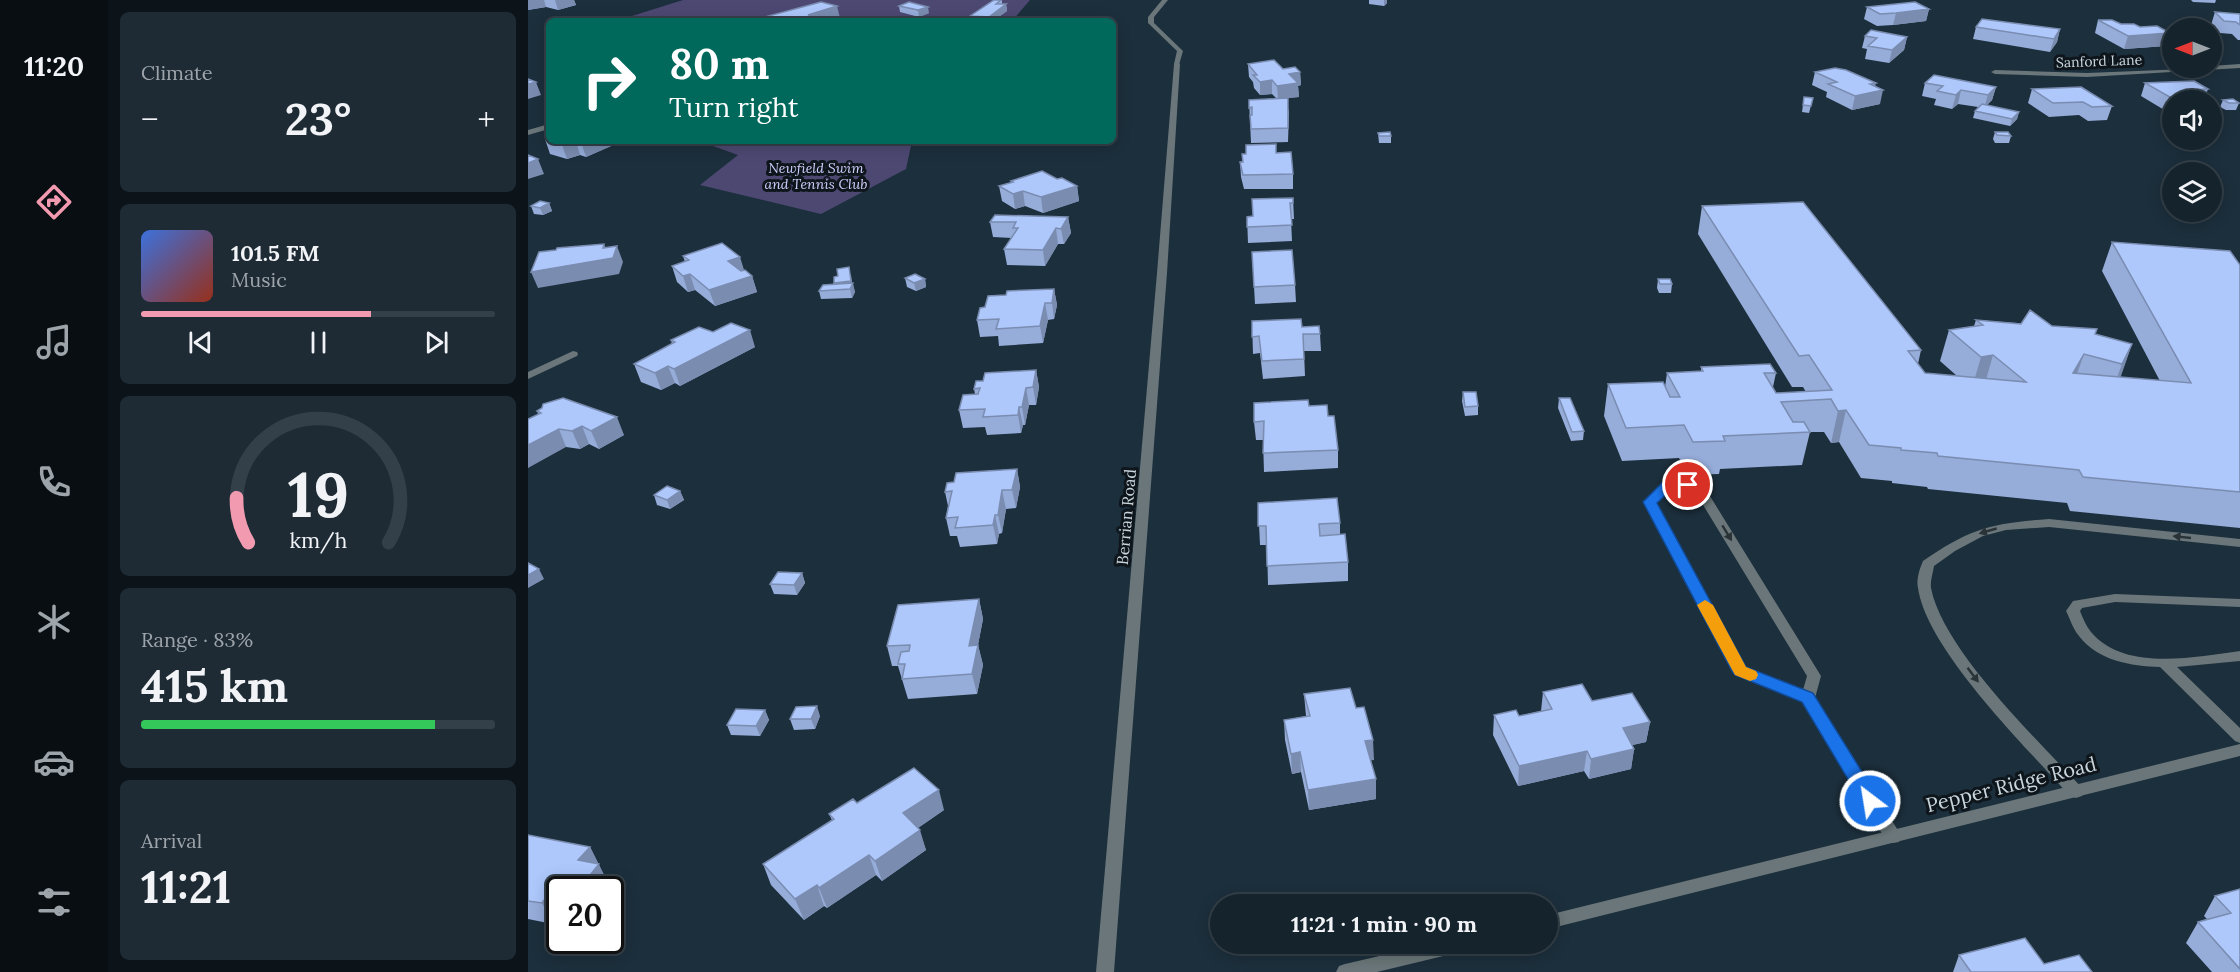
<!DOCTYPE html>
<meta charset="utf-8">
<style>
:root{--surface:#15232d;--page:#1e2b35;--text:#f1f3f6;--muted:#9da4aa;--line:#344049;--accent:#f29aaf}
body{margin:0;font-family:Lora,serif;background:var(--page);color:var(--text);height:100vh;display:flex;flex-direction:column;font-size:22px;white-space:nowrap}
*{box-sizing:border-box;margin:0}
p{font-size:20px;color:var(--muted)}
.icon{flex:none;width:33px;height:33px;fill:none;stroke:currentColor;stroke-width:2;stroke-linecap:round;stroke-linejoin:round}
.map{position:relative;flex:1;overflow:hidden}
.panel{display:flex;flex-direction:column;gap:12px;padding:12px;background:#0c1319;width:420px}
.panel>*{flex:none}
.guide{position:absolute;left:18px;top:18px;width:570px;height:126px;border-radius:9px;box-shadow:0 3px 15px #0003,0 0 0 2px var(--line);background:#00695c;color:#fff;overflow:hidden}
.needle{width:39px;rotate:270deg}
.tools{position:absolute;left:1634px;top:18px;display:grid;gap:12px}
.tools a{display:grid;place-items:center;width:60px;height:60px;border-radius:50%;background:var(--surface);box-shadow:0 3px 15px #0003,0 0 0 2px var(--line);font-size:30px}
.speed{position:absolute;left:18px;top:876px;display:flex;gap:12px;font-size:30px;font-weight:700;text-align:center}
.speed>*{display:grid;place-content:center;width:78px;height:78px;border-radius:50%;background:var(--surface);box-shadow:0 3px 15px #0003,0 0 0 2px var(--line);line-height:1}
.speed .limit{border:3px solid #111;border-radius:9px;background:#fff;color:#111}
.pin{position:absolute;display:grid;place-items:center;width:51px;height:51px;color:#fff;margin:-26px;border:3px solid #fff;border-radius:50%;box-shadow:0 2px 6px #0007}
.me{position:absolute;width:66px;margin:-33px;rotate:329deg;stroke-linejoin:round;filter:drop-shadow(0 0 4px #0008)}
.turn{display:flex;align-items:center;gap:21px;height:126px;padding:0 24px;font-size:27px}
.turn .icon{width:78px;height:78px;stroke-width:2.5}
.turn b{display:block;font-size:42px;line-height:51px}
.big{font-size:45px;font-weight:700;line-height:1.1}
.panel .tile{flex:1;display:flex;flex-direction:column;justify-content:center;gap:9px;min-width:0;padding:0 21px;border-radius:9px;background:var(--page)}
.panel .dial{align-items:center;gap:0}
.dial svg{height:156px;overflow:visible;fill:none;stroke:var(--line);stroke-width:7;stroke-linecap:round;text-anchor:middle}
.dial text{fill:var(--text);stroke:none}
.song{display:flex;align-items:center;gap:18px}
.cover{width:72px;height:72px;border-radius:9px;background:linear-gradient(135deg,hsl(220 70% 55%),hsl(10 70% 35%))}
.played{height:6px;border-radius:3px;background:linear-gradient(90deg,var(--accent) 65%,var(--line) 65%)}
.keys{display:flex;justify-content:space-around;direction:ltr}
.heat{display:flex;justify-content:space-between;align-items:center;font-size:33px;direction:ltr}
.charge{height:9px;border-radius:4px;background:linear-gradient(90deg,#34c759 83%,var(--line) 0)}
.trip{position:absolute;left:682px;top:894px;width:348px;height:60px;border-radius:30px;background:var(--surface);box-shadow:0 3px 15px #0003,0 0 0 2px var(--line);font-weight:700;line-height:60px;text-align:center}
main{display:flex;flex:1;min-height:0}
.tab-bar{display:flex;flex-direction:column;width:108px;justify-content:space-around;align-items:center;background:#080e12;color:var(--muted)}
.tab-bar .icon{width:42px;height:42px}
.tab-bar .selected{color:var(--accent)}
.tab-bar b{font-size:27px;color:var(--text)}
.map>svg:first-child{display:block}
</style>
<main>
<nav class="tab-bar">
<b>11:20</b>
<svg class="icon selected" aria-label="directions" viewBox="0 0 24 24"><path d="M12 3l9 9-9 9-9-9zM9 14v-3h6M13 9l2 2-2 2"/></svg>
<svg class="icon" aria-label="music" viewBox="0 0 24 24"><path d="M9 18V5l10-2v13"/><circle cx="6" cy="18" r="3"/><circle cx="16" cy="16" r="3"/></svg>
<svg class="icon" aria-label="phone" viewBox="0 0 24 24"><path d="M5 4h4l2 5-3 2q2 4 5 5l2-3 5 2v4C11 20 4 13 5 4z"/></svg>
<svg class="icon" aria-label="climate" viewBox="0 0 24 24"><path d="M12 3v18M4 7l16 10M4 17L20 7"/></svg>
<svg class="icon" aria-label="car" viewBox="0 0 24 24"><path d="M5 17H2v-5l4-1 3-4h7l3 4 3 1v5h-3M9 17h6M6 11h13"/><circle cx="7" cy="17" r="2"/><circle cx="17" cy="17" r="2"/></svg>
<svg class="icon" aria-label="filters" viewBox="0 0 24 24"><path d="M4 7h16M4 17h16"/><circle cx="9" cy="7" r="2"/><circle cx="15" cy="17" r="2"/></svg>
</nav>
<section class="panel">
<div class="tile"><p>Climate</p>
<div class="heat"><a>−</a><b class="big">23°</b><a>+</a></div>
</div>
<div class="tile">
<div class="song"><i class="cover"></i><div><b>101.5 FM</b><p>Music</p></div></div>
<div class="played"></div>
<div class="keys"><svg class="icon" aria-label="previous" viewBox="0 0 24 24"><path d="M18 5L8 12l10 7zM5 5v14"/></svg><svg class="icon" aria-label="pause" viewBox="0 0 24 24"><path d="M8 5v14M16 5v14"/></svg><svg class="icon" aria-label="next" viewBox="0 0 24 24"><path d="M6 5l10 7-10 7zM19 5v14"/></svg></div>
</div>
<div class="tile dial"><svg viewBox="0 0 100 80">
<path d="M14 69A42 42 0 1 1 86 69"/>
<path d="M14 69A42 42 0 0 1 8 46" stroke="#f29aaf"/>
<text x="50" y="56" font-size="32" font-weight="700">19</text>
<text x="50" y="72" font-size="11">km/h</text>
</svg></div>
<div class="tile"><p>Range · 83%</p><b class="big">415 km</b><div class="charge"></div></div>
<div class="tile"><p>Arrival</p><b class="big">11:21</b></div>
</section>
<div class="map">
<svg width="1712" height="972" viewBox="0 0 1712 972">
<rect width="100%" height="100%" fill="#1c2f3c"/>
<path fill="#4d4872" d="M155,0H502L484,21H88Z
M171,141H384L378,169L293,214L172,185L210,155Z"/>
<g fill="none" stroke-linecap="round" stroke-linejoin="round">
<path fill="#6a7679" fill-rule="evenodd" d="M634,0H640L626,17V23L655,51L651,65L646,64L649,51L620,23V17Z
M1140,481H1160L1175,485L1177,488L1293,676L1287,698L1371,832L1373,837L1371,842L1365,843L1359,842L1275,702L1207,675L1116,502L1136,482ZM1143,489L1166,490L1279,676L1275,690L1217,668L1128,503Z
M1521,519L1712,539V547L1521,527L1478,530L1455,536L1427,551L1406,566C1405,573 1402,581 1403,588C1415,650 1510,740 1554,788L1556,792L1554,796L1548,798L1542,796C1499,748 1399,650 1390,588C1388,579 1392,568 1395,561C1442,528 1465,523 1521,519Z
M1587,594L1712,599V607L1587,602L1554,608L1552,611C1555,618 1558,626 1563,632C1597,672 1666,657 1712,651V661L1649,667L1712,728V743L1707,741L1632,667C1603,666 1570,661 1551,636C1545,629 1542,619 1538,611L1545,601Z"/>
<path fill="#6a7679" fill-rule="evenodd" d="M649,62L652,64L639,273L586,972H568L629,273L646,64Z
M1712,64V68L1559,77L1467,74L1463,72L1467,70L1559,73L1683,68V66Z
M21,124V129L0,135V130Z
M45,351L49,352L50,354L49,356L0,379V372Z
M1712,744V756L1020,929V915Z
M903,944H941L938,949L932,952L849,972H808L811,966L817,964Z"/>
</g>
<path fill="#96acd9" d="M0,0H46L48,5L30,10L18,7L0,10Z
M474,0V4H478L479,11L465,21H443L442,16Z
M841,0H859V3L856,6L841,4Z
M1663,0H1688L1687,3L1665,2Z
M371,6L401,13L391,17L372,12Z
M1339,7L1401,9L1398,21L1365,25L1349,26L1336,19Z
M1687,12L1712,14V40H1710L1704,34L1692,33L1683,25Z
M1570,20L1612,27L1638,46L1596,49L1567,33Z
M1448,27L1532,29L1529,42L1522,52L1445,39Z
M1337,36L1379,37L1376,50L1361,63L1337,59L1339,49L1334,48Z
M720,64L772,72L773,85L770,86L771,97L758,98L761,112L760,142L723,143L721,100L749,99L744,94L732,95L726,88L725,82L721,77Z
M1287,72L1347,87L1352,104L1324,110L1298,97L1299,92L1284,85Z
M1397,83L1468,87L1464,100L1459,105L1491,112L1489,119L1482,126L1445,118L1447,111L1450,107L1430,104L1424,109L1406,105L1408,99L1394,96Z
M1617,83L1680,89L1676,100H1644V114H1643L1613,96Z
M1504,89L1584,106L1579,120L1560,121L1551,115L1521,117L1500,103Z
M1276,97L1285,98L1281,113L1274,112Z
M1695,100L1711,103L1708,110H1698L1692,107Z
M1467,132L1483,136L1481,143H1467L1465,139Z
M850,133L863,136V143H851Z
M17,139L21,141H113L99,146L90,143L58,157L52,155L39,159L22,154Z
M748,153L765,174V189H716L713,177L712,162Z
M529,179L549,186L551,201L515,213L497,206L487,209L474,201L471,186L483,183V181Z
M765,198L766,219H763L764,241L720,243L719,217L725,216Z
M21,203L24,211L15,215L6,214L3,206Z
M1174,206L1393,350L1390,364L1397,373L1429,376L1412,361L1421,330L1446,326L1448,320L1569,329L1567,334L1604,344L1592,377L1632,381L1574,271L1584,242L1712,265V528L1542,511L1539,503L1400,489L1399,487L1364,483V481L1333,478L1311,442L1303,443L1296,432H1282L1274,465L1192,469L1191,474L1159,475L1151,458L1094,461L1076,416L1080,384L1137,387L1139,373L1173,371V367L1248,373L1245,387L1248,393L1278,392L1275,387H1264L1170,234Z
M540,217L543,233L536,244H530L517,266L479,265L476,249L484,238L465,237L462,222Z
M724,252L767,285L768,302L727,304Z
M155,256L216,270L224,276L229,292L187,306L167,290L160,292L149,282L144,266L157,262Z
M323,275L324,284L327,292L324,298L293,299L291,291Z
M377,278L397,279L398,287L388,291L379,287Z
M1130,279L1144,284L1143,293H1131L1129,288Z
M526,289L529,305L526,319L520,320L515,343L471,346L470,336L452,337L449,320L457,307L478,295Z
M724,321L774,327L792,334L793,351H776L777,376L735,379L732,353L725,354Z
M143,340L227,347L152,386L147,383L133,390L113,382L106,364L144,344Z
M508,370L511,387L508,405H501L497,425H495L493,433L459,435L457,427L435,428L431,410L447,394L446,389L455,381Z
M935,392L950,406V415L937,416L934,401Z
M1031,398L1056,431L1055,440L1043,441L1030,408Z
M781,406L800,416L810,450V468L736,472L735,440H728L726,422Z
M9,411L96,435L71,449L61,444L52,449L38,447L10,414Z
M489,469L492,487L488,508L478,509L474,533L471,534L469,544L432,547L429,536H422L418,518L420,506L417,492L426,482Z
M152,491L156,500L142,509L129,505L126,495Z
M730,503L812,523V534L820,562V581L740,585L739,545H732Z
M274,573L277,583L269,595L246,594L242,584Z
M451,599L455,619L450,645L455,665L449,694L380,699L370,666H364L359,646Z
M1015,692L1064,701L1122,722L1118,742L1104,745L1106,749L1103,769L1061,779L1056,771L990,786L965,735L966,715L991,716L1013,711Z
M776,694L828,708L846,760H842L848,799L781,810L773,772L764,774L757,740L756,720L778,716Z
M237,710L241,720L232,736L203,735L199,725Z
M292,716L287,729L266,730L262,719Z
M329,803L416,810L390,828L398,850L354,881L348,875L299,908L296,906L276,920L243,885L235,864L304,820L301,814Z
M0,835L62,847L81,885L32,890V921L28,920L25,924L0,919Z
M1712,889V972H1684L1658,943L1670,922L1679,919L1676,916L1687,896Z
M1431,955L1516,964L1564,972H1425Z"/>
<path fill="#7a8cb0" d="M0,0H16L18,7L0,10Z
M27,0H46L48,5L30,10Z
M856,0H859V3L856,6Z
M478,4L479,11L465,21H461V17Z
M309,6L312,18L303,21L280,15Z
M400,7L401,13L391,17L390,10Z
M1401,9L1398,21L1365,25L1368,13Z
M1532,29L1529,42L1522,52L1526,39Z
M1642,33L1638,46L1596,49L1600,36Z
M1379,37L1376,50L1361,63L1364,50Z
M772,72L773,85L770,86L771,97L750,99L749,86L761,74Z
M744,80V94L732,95V82Z
M8,82L13,95L0,99V84Z
M1348,83L1346,92L1355,90L1352,104L1324,110L1327,96L1342,84Z
M1468,87L1464,100L1456,108L1460,95Z
M1433,90L1430,104L1424,109L1428,95Z
M1491,112L1489,119L1482,126L1484,119Z
M45,141H48L52,155L39,159L34,145Z
M56,141H89L90,143L58,157L53,142Z
M98,141H113L99,146Z
M10,159L16,174L0,179V163Z
M549,186L551,201L515,213L513,197Z
M495,191L497,206L487,209L485,194Z
M21,203L24,211L15,215L12,208Z
M540,217L543,233L536,244L533,229Z
M528,228L530,244L517,266L515,250Z
M76,244L82,259L89,246L95,262L91,274L10,288L3,272L75,248Z
M212,257L217,273L205,277L200,261Z
M321,267L324,285L325,283L327,292L324,298L322,289L308,290L306,283Z
M162,274L167,290L160,292L155,276Z
M224,276L229,292L187,306L181,290Z
M397,279L398,287L388,291L386,283Z
M526,289L529,305L526,319L524,303Z
M517,303L520,320L515,343L512,326Z
M222,330L227,347L152,386L146,369Z
M1604,344L1593,376L1582,396L1594,364Z
M1556,354L1545,385V373Z
M1465,355L1456,387L1444,388L1453,357Z
M140,366L147,383L133,390L127,373Z
M508,370L511,387L508,405L505,387Z
M498,388L501,405L497,425L494,407Z
M491,407L495,425L493,433L490,415Z
M1318,410L1311,442L1303,443L1310,411Z
M89,417L96,435L71,449L63,431Z
M54,426L61,444L52,449L44,431Z
M31,429L38,447L0,468V445Z
M489,469L492,487L488,508L484,490Z
M474,490L478,509L474,533L470,515Z
M152,491L156,500L142,509L139,500Z
M467,515L471,534L469,544L465,525Z
M11,569L16,579L0,588V575Z
M274,573L277,583L269,595L266,585Z
M451,599L455,619L446,665L441,646Z
M450,645L455,665L449,694L444,674Z
M289,706L292,716L287,729L283,719Z
M237,710L241,720L232,736L228,726Z
M1122,722L1118,742L1092,748L1095,728Z
M845,740L846,760L837,761V741Z
M1106,749L1103,769L1061,779L1063,759Z
M1059,751L1056,771L990,786L991,766Z
M772,752L773,772L764,774L763,754Z
M848,779V799L781,810L780,790Z
M411,790L416,810L381,834L375,813Z
M392,830L398,850L354,881L347,861Z
M62,847L81,885L77,890H50V860Z
M341,855L348,875L299,908L291,888Z
M289,885L296,906L276,920L267,899Z
M16,900L28,920L25,924L14,903Z"/>
<path fill="#aec8fc" stroke="#7a8cb0" stroke-width="1.5" d="M466,0H473L468,4H478L461,17L442,16Z
M293,2L309,6L280,15L320,21H236L229,19Z
M381,2L400,7L390,10L371,6Z
M1387,2L1401,9L1368,13L1352,14L1339,7Z
M1687,12L1712,14V25L1708,22L1696,21Z
M1454,19L1532,29L1526,39L1448,27Z
M1570,20H1584L1593,24H1606L1612,27L1629,26L1642,33L1600,36Z
M1343,30L1379,37L1364,50L1340,46L1349,38L1337,36Z
M746,60L755,69L767,67L772,72L761,74L770,83L749,86L744,80L732,82L725,75H729L720,64Z
M1307,68L1318,70L1348,83L1342,84L1355,90L1327,96L1300,84L1309,82L1287,72Z
M1406,75L1468,87L1460,95L1433,90L1428,95L1409,91L1415,86L1397,83Z
M0,79L8,82L0,84Z
M1666,81L1680,89L1662,90L1670,94L1653,96L1661,100H1647L1617,83Z
M1553,87L1584,106L1564,107L1555,102L1525,103L1504,89Z
M1276,97L1285,98L1283,106L1275,105Z
M760,98V128L723,129L722,115H724V107L721,108V100Z
M1705,99L1711,103H1701L1695,100Z
M1454,104L1491,112L1484,119L1447,111Z
M862,132L863,136H851L850,133Z
M1467,132H1480L1483,136L1469,135Z
M22,141H45L34,145Z
M748,144V153L763,152L765,174L715,175L712,162H715L714,154H718V145Z
M0,155L10,159L0,163Z
M514,171L529,179L534,178L549,186L513,197L495,191L485,194L471,186L485,182L483,181Z
M765,198V203H762L764,225L719,227V217L725,216L724,199Z
M12,201L21,203L12,208L3,206Z
M1275,202L1393,350L1380,351L1397,373L1498,382L1465,355L1453,357L1421,330L1455,325L1448,320L1493,324L1502,310L1524,326L1569,329L1567,334L1604,344L1594,364L1556,354L1545,373L1663,383L1584,242L1702,251L1712,265V492L1555,477L1551,470L1410,456L1409,453L1373,450V448L1341,445L1318,410L1310,411L1303,399L1253,402L1265,422H1276L1282,432L1195,436L1197,441L1165,442L1156,425L1098,428L1080,384L1135,382L1142,397H1152L1139,373L1175,371L1173,367L1242,364L1248,373H1236L1248,393L1304,390L1281,355L1271,356L1174,206Z
M467,215L540,217L533,229L528,228L515,250L476,249L490,228H485L488,222H462Z
M194,243L212,257L200,261L213,271L217,270L224,276L181,290L162,274L155,276L144,266L161,260L155,256Z
M76,244L75,248L89,246L85,258L3,272L11,252L28,250L29,248Z
M764,250L767,285L726,287L724,252Z
M321,267L323,281L306,283V277L310,276L309,269Z
M387,274L397,279L386,283L377,278Z
M1130,279H1142L1144,284H1132Z
M325,283L322,289L291,291L295,285Z
M526,289L524,303H517L512,326L468,329L471,319L449,320L452,308L457,307L460,296L478,295L479,291Z
M773,319L774,327L791,326L792,334H775L776,359L734,361L731,336L724,337V321Z
M203,323L222,330L146,369L140,366L127,373L106,364L147,342L143,340L171,327L185,332Z
M508,370L505,387L498,388L494,407H491L490,415L455,417L457,409L431,410L435,395L450,394L452,388L446,389L448,381H455L457,373Z
M935,392H948L950,406L937,407Z
M35,398L89,417L63,431L54,426L44,431L31,429L0,445V419L13,413L9,411L14,408L15,404Z
M1031,398H1042L1056,431L1044,432Z
M780,400L781,406L799,405L800,416H806L810,450L735,453L736,421L726,422V403Z
M489,469L484,490H474L470,515H467L465,525L427,528L430,517L418,518L424,491L417,492L419,483L426,482L428,473Z
M139,486L152,491L139,500L126,495Z
M809,498L812,523L791,524L792,536L817,534L820,562L739,566L738,526H730V503Z
M0,563L11,569L0,575Z
M250,572L274,573L266,585L242,584Z
M451,599L441,646L450,645L444,674L374,679L377,664H370L373,652L381,651L382,645L359,646L370,605Z
M1054,684L1064,701L1104,693L1122,722L1095,728L1106,749L1063,759L1059,751L991,766L966,715L988,710L991,716L1024,709L1015,692Z
M822,688L828,708L836,707L845,740L837,741L848,779L780,790L772,752L763,754L756,720L782,716L776,694Z
M289,706L283,719H262L268,707Z
M208,709L237,710L228,726L199,725Z
M386,768L411,790L375,813L392,830L347,861L341,855L291,888L289,885L267,899L235,864L306,819L301,814L325,799L329,803Z
M0,835L62,847L50,860L71,864L50,890H32V903L16,900L14,903L0,901Z
M1712,889V969L1670,922L1703,913L1687,896Z
M1497,938L1516,964L1551,955L1564,972H1443L1431,955Z"/>
<defs><path id="oneway-solid" d="M-6-.8H1V-3.2L6.5 0L1 3.2V.8H-6Z" transform="scale(1.5)"/></defs>
<g fill="#2a3338">
<use href="#oneway-solid" transform="translate(1460 531) rotate(164)"/>
<use href="#oneway-solid" transform="translate(1199 533) rotate(59)"/>
<use href="#oneway-solid" transform="translate(1654 537) rotate(-174)"/>
<use href="#oneway-solid" transform="translate(1445 675) rotate(53)"/>
</g>
<path fill="#1a73e8" stroke="#114b97" stroke-width="1.5" d="M1160,481L1167,485L1165,488L1144,489L1129,503L1218,667L1285,693L1349,796L1351,801L1349,806L1342,808L1336,806L1274,702L1207,675L1204,671L1115,502L1135,482Z"/>
<path fill="#f59e0b" d="M1177,600L1185,605L1218,667L1228,671L1230,675L1228,679L1222,681L1207,675L1169,605Z"/>
<g text-anchor="middle" dominant-baseline="central" stroke-width="6" stroke-linejoin="round" paint-order="stroke">
<g font-size="14" fill="#c9d5dd" stroke="#0e161c">
<text transform="translate(1571 61) rotate(-2)">Sanford Lane</text>
</g>
<g font-size="14" font-style="italic" fill="#d1cdfc" stroke="#0e161c">
<text x="288" y="168">Newfield Swim<tspan x="288" dy="16">and Tennis Club</tspan></text>
</g>
<g font-size="16" fill="#c9d5dd" stroke="#0e161c">
<text transform="translate(598 517) rotate(-85)">Berrian Road</text>
</g>
<g font-size="20" fill="#c9d5dd" stroke="#0e161c">
<text transform="translate(1483 784) rotate(-14)">Pepper Ridge Road</text>
</g>
</g>
</svg>
<div class="tools">
<a><svg class="needle" viewBox="-14 -14 28 28"><path d="M0-13l5 13h-10z" fill="#e53935"/><path d="M0 13l5-13h-10z" fill="#9da4aa"/></svg></a>
<a><svg class="icon" aria-label="sound" viewBox="0 0 24 24"><path d="M4 9h4l5-4v14l-5-4H4zM17 9q2 3 0 6"/></svg></a>
<a><svg class="icon" aria-label="layers" viewBox="0 0 24 24"><path d="M12 4l9 5-9 5-9-5zM3 14l9 5 9-5"/></svg></a>
</div>
<div class="speed"><div class="limit">20</div></div>
<div class="pin" style="left:1160px;top:485px;background:#d93025"><svg class="icon" aria-label="arrive" viewBox="0 0 24 24"><path d="M6 21V4h12l-3 4 3 4H6"/></svg></div>
<svg class="me" style="left:1342px;top:801px" viewBox="-20 -20 40 40"><circle r="17" fill="#1a73e8" stroke="#fff" stroke-width="3"/><path d="M0-11L8 9 0 5-8 9z" fill="#fff"/></svg>
<div class="trip">11:21 · 1 min · 90 m</div>
<div class="guide">
<div class="turn"><svg class="icon" aria-label="right" viewBox="0 0 24 24"><path d="M7 20v-9h11M14 6l5 5-5 5"/></svg><div><b>80 m</b>Turn right</div></div>
</div>
</div>
</main>
